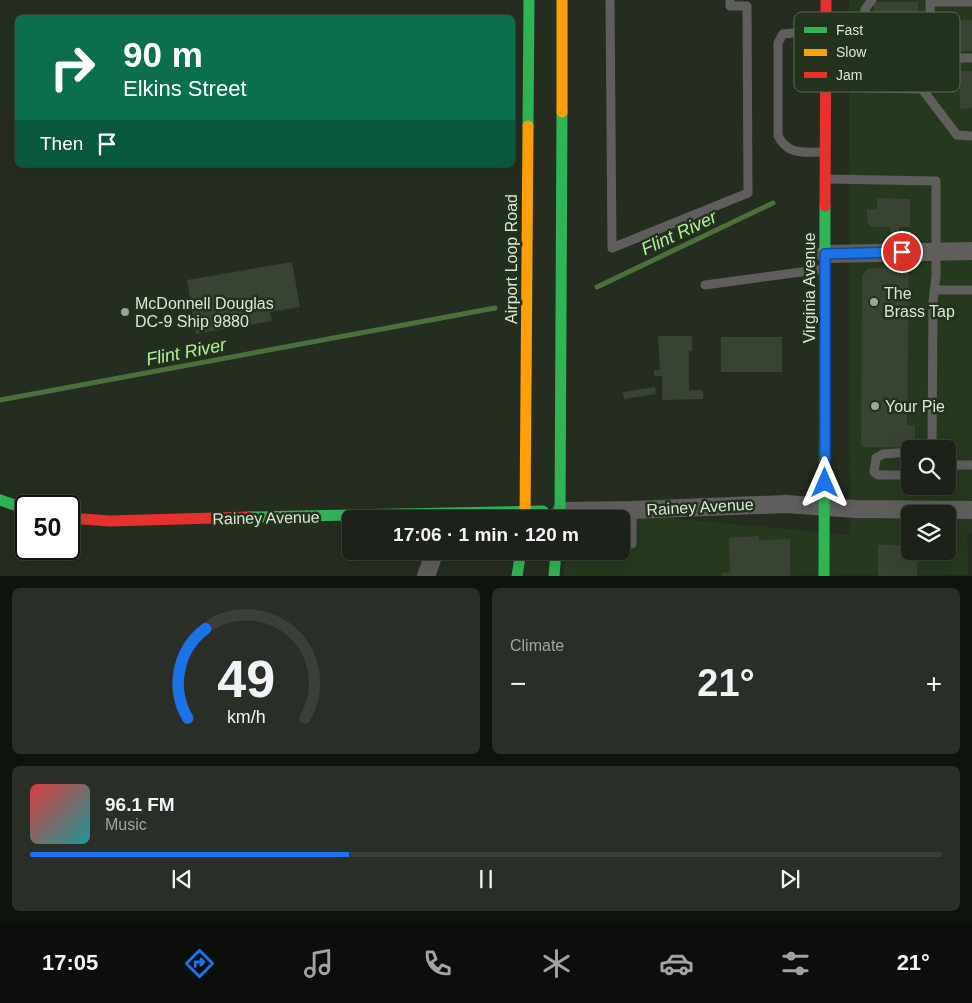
<!DOCTYPE html>
<meta charset="utf-8">
<style>
:root{--surface:#1c2219;--page:#292f26;--text:#f1f3f6;--muted:#a0a4a2;--line:#3a3f38;--accent:#1a73e8}
body{margin:0;font-family:Helvetica,sans-serif;background:var(--page);color:var(--text);height:100vh;display:flex;flex-direction:column;font-size:19px;white-space:nowrap}
*{box-sizing:border-box;margin:0}
p{font-size:16px;color:var(--muted)}
.icon{flex:none;width:28px;height:28px;fill:none;stroke:currentColor;stroke-width:2;stroke-linecap:round;stroke-linejoin:round}
.map{position:relative;height:576px;overflow:hidden}
.side{display:flex;flex-direction:column;gap:12px;padding:12px;background:#0f130e;flex:1}
.side>*{flex:none}
.hud{position:absolute;left:15px;top:15px;width:500px;height:152px;border-radius:8px;box-shadow:0 5px 20px #0002,0 0 0 1px var(--line);background:#0b6e4f;color:#fff;overflow:hidden}
.controls{position:absolute;left:901px;top:440px;display:grid;gap:10px}
.controls a{display:grid;place-items:center;width:55px;height:55px;border-radius:8px;background:var(--surface);box-shadow:0 5px 20px #0002,0 0 0 1px var(--line);font-size:25px}
.speed{position:absolute;left:15px;top:495px;display:flex;gap:10px;font-size:25px;font-weight:700;text-align:center}
.speed>*{display:grid;place-content:center;width:65px;height:65px;border-radius:50%;background:var(--surface);box-shadow:0 5px 20px #0002,0 0 0 1px var(--line);line-height:1}
.speed .limit{border:2px solid #111;border-radius:8px;background:#fff;color:#111}
.pin{position:absolute;display:grid;place-items:center;width:42px;height:42px;color:#fff;margin:-21px;border:2px solid #fff;border-radius:50%;box-shadow:0 1px 5px #0007}
.me{position:absolute;width:55px;margin:-28px;rotate:0deg;stroke-linejoin:round;filter:drop-shadow(0 0 4px #0008)}
.turn{display:flex;align-items:center;gap:18px;height:105px;padding:0 25px;font-size:22px}
.turn .icon{width:65px;height:65px;stroke-width:2.5}
.turn b{display:block;font-size:35px;line-height:42px}
.then{display:flex;align-items:center;height:48px;padding:0 25px;background:#0003;gap:10px;font-size:19px}
.big{font-size:38px;font-weight:600;line-height:1.1}
.side .widget{flex:1;display:flex;flex-direction:column;justify-content:center;gap:8px;min-width:0;padding:0 18px;border-radius:8px;background:var(--page)}
.side .dial{align-items:center;gap:0}
.dial svg{height:130px;overflow:visible;fill:none;stroke:var(--line);stroke-width:7;stroke-linecap:round;text-anchor:middle}
.dial text{fill:var(--text);stroke:none}
.song{display:flex;align-items:center;gap:15px}
.cover{width:60px;height:60px;border-radius:8px;background:linear-gradient(135deg,hsl(0 70% 55%),hsl(180 70% 35%))}
.played{height:5px;border-radius:2px;background:linear-gradient(90deg,var(--accent) 35%,var(--line) 35%)}
.keys{display:flex;justify-content:space-around;direction:ltr}
.heat{display:flex;justify-content:space-between;align-items:center;font-size:28px;direction:ltr}
.side .tiles{flex:1;display:grid;gap:12px;grid-template-columns:1fr 1fr}
.widget:last-child{grid-column:span 2}
.trip{position:absolute;left:342px;top:510px;width:288px;height:50px;border-radius:8px;background:var(--surface);box-shadow:0 5px 20px #0002,0 0 0 1px var(--line);font-weight:600;line-height:50px;text-align:center}
.tabs{display:flex;height:80px;justify-content:space-around;align-items:center;background:#0b0e0a;color:var(--muted)}
.tabs .icon{width:35px;height:35px}
.tabs .active{color:var(--accent)}
.tabs b{font-size:22px;color:var(--text)}
.map>svg:first-child{display:block}
</style>
<div class="map">
<svg width="972" height="576" viewBox="0 0 972 576">
<rect width="100%" height="100%" fill="#252d21"/>
<path fill="#26381e" fill-rule="evenodd" d="M849,0H972V533H967L968,575L563,576L566,551H621V519L569,509L850,535ZM910,449H948V486H910ZM910,514H948V551H910Z"/>
<g fill="none" stroke-linecap="round" stroke-linejoin="round">
<path stroke="#4b703a" stroke-width="5" d="M597,287L773,203
M0,400L495,308"/>
</g>
<path fill="#384333" d="M874,2H918V51H874Z
M947,20H972V51L947,52Z
M959,71H972V108L960,109Z
M877,198L910,199V227H899V232H890V227H871L867,222V209H877Z
M292,262L300,307L270,312L272,321L196,334L187,280Z
M869,268L909,269L907,425H915V447H861L862,275Z
M658,336H692V351H689V390H703V399L662,400V376H654V370H660Z
M721,337H782V372H721Z
M655,387L656,394L624,399L623,392Z
M759,536V540L790,539V576H722V573L730,572L729,538Z
M878,545H910V551H917V576H878Z"/>
<g fill="none" stroke-linecap="round" stroke-linejoin="round">
<path stroke="#605e5d" stroke-width="9" d="M610,0L612,248L748,193L747,6H730V0
M931,57L930,2H972
M826,58H972
M865,58V9L872,0
M828,87L922,89L957,135L972,136
M894,88V57
M824,152C804,152 789,156 778,136V43L783,34L826,30
M827,179L936,181V276L933,302L932,449
M705,285L823,269
M934,290H972
M910,452L883,454L876,458L874,472L878,475H910
M948,465H972
M632,510V544"/>
<path stroke="#605e5d" stroke-width="18" d="M825,254L972,251
M561,511L632,510L786,504L856,509L972,510
M426,576L435,551"/>
<path stroke="#30b455" stroke-width="11" d="M528,126L529,0
M0,500L26,509
M249,517L543,511
M560,519L562,112
M517,576L521,551
M554,576L556,551
M824,576L825,206"/>
<path stroke="#ff9f0a" stroke-width="11" d="M562,112V0
M525,519L528,126"/>
<path stroke="#e5322d" stroke-width="11" d="M825,206L826,0
M69,518L110,521L249,517"/>
</g>
<g fill="none" stroke-linecap="round" stroke-linejoin="round">
<defs>
<path id="route" d="M825,483V254L902,252"/>
</defs>
<use href="#route" stroke="#114b97" stroke-width="12"/>
<use href="#route" stroke="#1a73e8" stroke-width="9"/>
</g>
<g fill="#9ba597" stroke="#23321c" stroke-width="2">
<circle cx="874" cy="302" r="5"/>
<circle cx="125" cy="312" r="5"/>
<circle cx="875" cy="406" r="5"/>
</g>
<g text-anchor="middle" dominant-baseline="central" stroke-width="5" stroke-linejoin="round" paint-order="stroke">
<g font-size="16" fill="#dbe5d7" stroke="#23321c">
<text transform="translate(511 259) rotate(-90)">Airport Loop Road</text>
<text transform="translate(809 288) rotate(-90)">Virginia Avenue</text>
<text transform="translate(700 507) rotate(-3)">Rainey Avenue</text>
<text transform="translate(266 518) rotate(-1)">Rainey Avenue</text>
</g>
<g font-size="16" fill="#dbe5d7" stroke="#23321c" text-anchor="start">
<text x="884" y="293">The<tspan x="884" dy="18">Brass Tap</tspan></text>
<text x="135" y="303">McDonnell Douglas<tspan x="135" dy="18">DC-9 Ship 9880</tspan></text>
<text x="885" y="406">Your Pie</text>
</g>
<g font-size="18" font-style="italic" fill="#b3ee9a" stroke="#23321c">
<text transform="translate(679 233) rotate(-25)">Flint River</text>
<text transform="translate(186 352) rotate(-11)">Flint River</text>
</g>
</g>
<rect x="794" y="12" width="166" height="80" rx="8" fill="#23321c" stroke="#5a6854" stroke-width="1"/>
<rect x="804" y="27" width="23" height="6" fill="#30b455"/>
<rect x="804" y="49" width="23" height="7" fill="#ff9f0a"/>
<rect x="804" y="72" width="23" height="6" fill="#e5322d"/>
<g font-size="14" fill="#dbe5d7">
<text x="836" y="35">Fast</text>
<text x="836" y="57">Slow</text>
<text x="836" y="80">Jam</text>
</g>
</svg>
<div class="controls">
<a><svg class="icon" aria-label="search" viewBox="0 0 24 24"><circle cx="10" cy="10" r="6"/><path d="M15 15l6 6"/></svg></a>
<a><svg class="icon" aria-label="layers" viewBox="0 0 24 24"><path d="M12 4l9 5-9 5-9-5zM3 14l9 5 9-5"/></svg></a>
</div>
<div class="speed"><div class="limit">50</div></div>
<div class="pin" style="left:902px;top:252px;background:#d93025"><svg class="icon" aria-label="arrive" viewBox="0 0 24 24"><path d="M6 21V4h12l-3 4 3 4H6"/></svg></div>
<svg class="me" style="left:825px;top:483px" viewBox="-20 -20 40 40"><path d="M0-17L14 15 0 8-14 15z" fill="#1a73e8" stroke="#fff" stroke-width="4"/></svg>
<div class="trip">17:06 · 1 min · 120 m</div>
<div class="hud">
<div class="turn"><svg class="icon" aria-label="right" viewBox="0 0 24 24"><path d="M7 20v-9h11M14 6l5 5-5 5"/></svg><div><b>90 m</b>Elkins Street</div></div>
<div class="then">Then<svg class="icon" aria-label="arrive" viewBox="0 0 24 24"><path d="M6 21V4h12l-3 4 3 4H6"/></svg></div>
</div>
</div>
<section class="side">
<div class="tiles">
<div class="widget dial"><svg viewBox="0 0 100 80">
<path d="M14 69A42 42 0 1 1 86 69"/>
<path d="M14 69A42 42 0 0 1 25 14" stroke="#1a73e8"/>
<text x="50" y="56" font-size="32" font-weight="700">49</text>
<text x="50" y="72" font-size="11">km/h</text>
</svg></div>
<div class="widget"><p>Climate</p>
<div class="heat"><a>−</a><b class="big">21°</b><a>+</a></div>
</div>
<div class="widget">
<div class="song"><i class="cover"></i><div><b>96.1 FM</b><p>Music</p></div></div>
<div class="played"></div>
<div class="keys"><svg class="icon" aria-label="previous" viewBox="0 0 24 24"><path d="M18 5L8 12l10 7zM5 5v14"/></svg><svg class="icon" aria-label="pause" viewBox="0 0 24 24"><path d="M8 5v14M16 5v14"/></svg><svg class="icon" aria-label="next" viewBox="0 0 24 24"><path d="M6 5l10 7-10 7zM19 5v14"/></svg></div>
</div>
</div>
</section>
<nav class="tabs">
<b>17:05</b>
<svg class="icon active" aria-label="directions" viewBox="0 0 24 24"><path d="M12 3l9 9-9 9-9-9zM9 14v-3h6M13 9l2 2-2 2"/></svg>
<svg class="icon" aria-label="music" viewBox="0 0 24 24"><path d="M9 18V5l10-2v13"/><circle cx="6" cy="18" r="3"/><circle cx="16" cy="16" r="3"/></svg>
<svg class="icon" aria-label="phone" viewBox="0 0 24 24"><path d="M5 4h4l2 5-3 2q2 4 5 5l2-3 5 2v4C11 20 4 13 5 4z"/></svg>
<svg class="icon" aria-label="climate" viewBox="0 0 24 24"><path d="M12 3v18M4 7l16 10M4 17L20 7"/></svg>
<svg class="icon" aria-label="car" viewBox="0 0 24 24"><path d="M5 17H2v-5l4-1 3-4h7l3 4 3 1v5h-3M9 17h6M6 11h13"/><circle cx="7" cy="17" r="2"/><circle cx="17" cy="17" r="2"/></svg>
<svg class="icon" aria-label="filters" viewBox="0 0 24 24"><path d="M4 7h16M4 17h16"/><circle cx="9" cy="7" r="2"/><circle cx="15" cy="17" r="2"/></svg>
<b>21°</b>
</nav>
